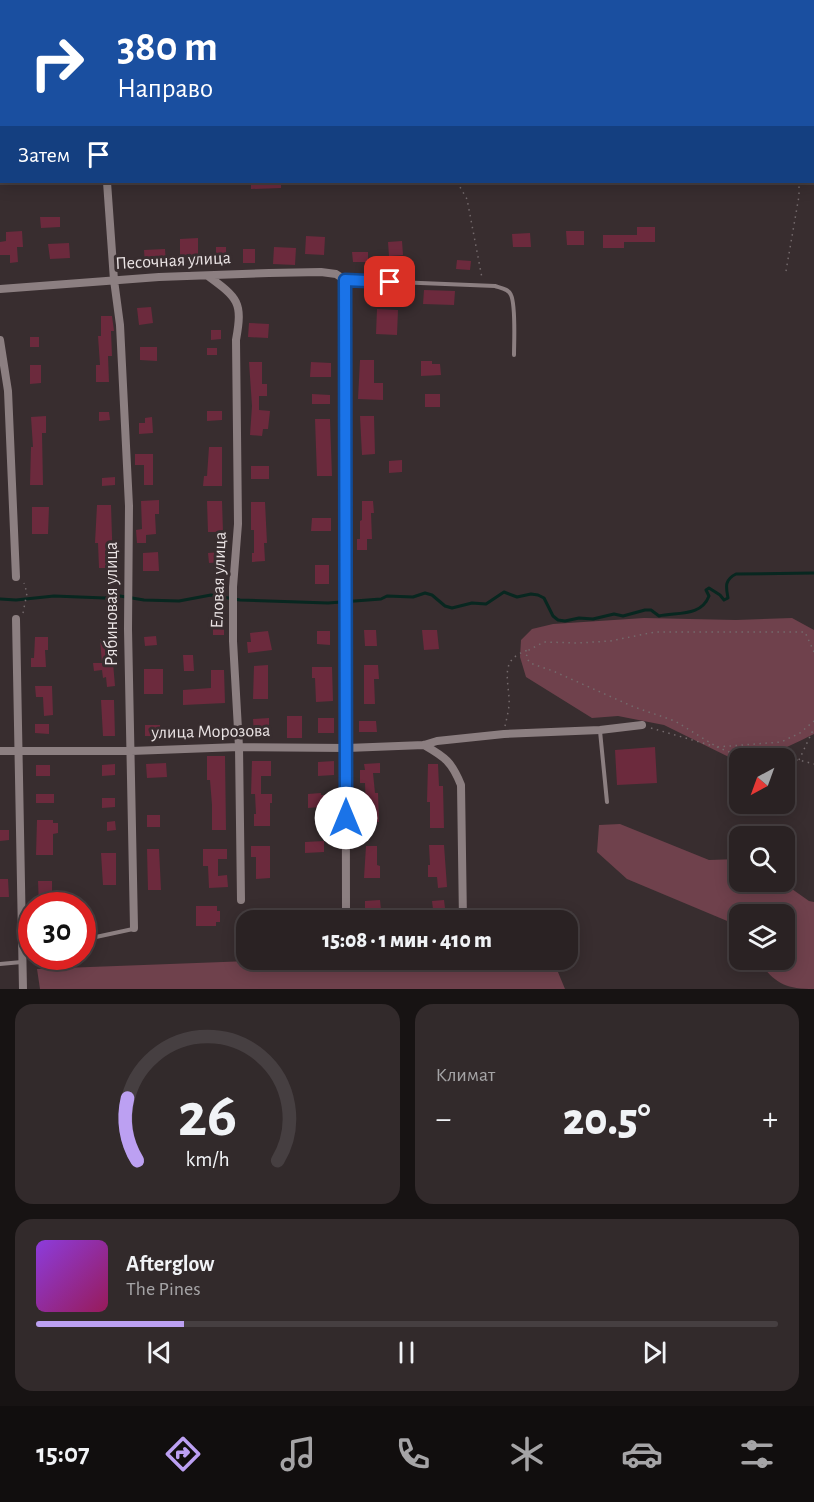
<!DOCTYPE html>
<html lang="ru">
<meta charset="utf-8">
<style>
:root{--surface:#2a2223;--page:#322a2b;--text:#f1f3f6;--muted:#a5a4a6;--line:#463f41;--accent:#bca0f2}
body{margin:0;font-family:"Alegreya Sans",sans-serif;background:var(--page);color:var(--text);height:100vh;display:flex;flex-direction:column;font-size:22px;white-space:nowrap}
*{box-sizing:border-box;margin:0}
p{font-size:20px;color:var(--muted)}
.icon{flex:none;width:33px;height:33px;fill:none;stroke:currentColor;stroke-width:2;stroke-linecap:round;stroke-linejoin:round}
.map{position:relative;height:989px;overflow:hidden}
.sheet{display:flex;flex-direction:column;gap:15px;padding:15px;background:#171313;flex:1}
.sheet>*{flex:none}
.hud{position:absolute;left:0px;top:0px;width:814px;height:183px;box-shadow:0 3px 15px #0003,0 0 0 2px var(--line);background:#1a4fa0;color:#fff;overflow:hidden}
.needle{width:39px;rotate:221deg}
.fabs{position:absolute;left:729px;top:748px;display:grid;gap:12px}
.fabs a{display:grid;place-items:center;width:66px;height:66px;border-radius:12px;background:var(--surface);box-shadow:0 3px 15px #0003,0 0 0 2px var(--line);font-size:30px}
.speed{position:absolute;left:18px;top:892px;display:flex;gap:12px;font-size:30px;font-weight:700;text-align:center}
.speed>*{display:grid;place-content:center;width:78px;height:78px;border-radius:50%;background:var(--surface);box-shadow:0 3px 15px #0003,0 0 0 2px var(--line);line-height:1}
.speed .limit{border:9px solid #d22;background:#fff;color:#111}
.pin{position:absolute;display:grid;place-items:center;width:51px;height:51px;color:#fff;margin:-26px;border-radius:12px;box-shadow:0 3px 9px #0006}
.me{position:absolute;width:66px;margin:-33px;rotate:0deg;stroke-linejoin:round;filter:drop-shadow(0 0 4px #0008)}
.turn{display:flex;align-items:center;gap:21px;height:126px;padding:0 18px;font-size:27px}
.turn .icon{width:78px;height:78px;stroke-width:2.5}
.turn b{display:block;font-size:42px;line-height:51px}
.then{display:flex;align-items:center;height:57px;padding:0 18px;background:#0003;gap:12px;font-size:22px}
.big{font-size:45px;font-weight:800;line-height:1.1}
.sheet .tile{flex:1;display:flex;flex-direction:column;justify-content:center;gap:9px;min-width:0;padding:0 21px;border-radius:18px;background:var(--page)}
.sheet .dial{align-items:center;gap:0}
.dial svg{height:156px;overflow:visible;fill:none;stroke:var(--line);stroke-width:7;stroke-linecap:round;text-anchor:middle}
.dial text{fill:var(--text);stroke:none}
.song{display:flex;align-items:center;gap:18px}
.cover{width:72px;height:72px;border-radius:9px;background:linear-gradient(135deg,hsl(270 70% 55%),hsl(330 70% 35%))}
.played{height:6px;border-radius:3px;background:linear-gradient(90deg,var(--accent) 20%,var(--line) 20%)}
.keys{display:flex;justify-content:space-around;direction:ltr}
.heat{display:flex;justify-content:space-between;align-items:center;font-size:33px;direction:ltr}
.sheet .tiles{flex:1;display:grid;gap:15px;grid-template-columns:1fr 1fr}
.tile:last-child{grid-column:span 2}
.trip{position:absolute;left:236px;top:910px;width:342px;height:60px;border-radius:18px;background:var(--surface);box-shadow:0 3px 15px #0003,0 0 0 2px var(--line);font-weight:800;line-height:60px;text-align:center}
.tab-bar{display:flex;height:96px;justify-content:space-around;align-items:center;background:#110e0e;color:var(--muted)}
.tab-bar .icon{width:42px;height:42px}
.tab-bar .selected{color:var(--accent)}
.tab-bar b{font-size:27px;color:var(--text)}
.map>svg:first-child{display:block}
</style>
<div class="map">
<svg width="814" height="989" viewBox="0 0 814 989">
<rect width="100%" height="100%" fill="#382d2f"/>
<path fill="#6f414c" d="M0,0H258L2,2L1,52Z
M644,618L736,620L792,618L814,630V734C789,746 767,759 740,759L739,762L664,725L618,716L592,718L526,677L520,657L521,640L532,629L553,624Z
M620,824L709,860L739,859L740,882H782L809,901L814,902V989C785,989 774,983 758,960H784V915H740L739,934L732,923L627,879L597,852L599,825Z
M274,960H553L565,989H40L37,969Z"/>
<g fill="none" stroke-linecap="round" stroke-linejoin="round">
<path stroke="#082720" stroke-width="3" d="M0,599L16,600L54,596L105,598L120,596L144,600L179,601L211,595L240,600L328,603L381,599L387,596L413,597L425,593L432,595L445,606L452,608L472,603L486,604L504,592L517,597L531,594L538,595L544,598L553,616L558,620L565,621L579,618L593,619L614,614L623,616L645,610H651L659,616C677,612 701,617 709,596L706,590L709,588L720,595L724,600L728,598C726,587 724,580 736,574L814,573"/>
</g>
<path fill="#6c2a3d" d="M251,182H281V188L251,189Z
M40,217H60V227L41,228Z
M637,227H655V242H624V248H603V235H637Z
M22,231L23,247H17L18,262L10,263V255H0V242L6,241V232Z
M566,231H584V245H567Z
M530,233L531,247H513L512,234Z
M306,236L325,237L324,255L305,254Z
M198,238V256H180V239Z
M402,241L403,255L389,256L388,242Z
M69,243L70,258L50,259L48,244Z
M216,247H226V260H216Z
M274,247L296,248L295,265L273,264Z
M165,249L166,264L145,265L144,250Z
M243,249H255V263H243Z
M352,252H368V262H353Z
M457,260L471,261L470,270L456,269Z
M424,290L455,291L454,305L423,304Z
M151,307L153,323L139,325L137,308Z
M377,309L398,310L397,335L376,334Z
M101,316H112L114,331H111L112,356H108L109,382H96V365H100L98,336H101Z
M249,323L269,324L268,338L248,337Z
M211,330H221V339L211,340Z
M30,337H39V347H30Z
M140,347H157V361L140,360Z
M207,348H217V355H207Z
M360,360H374V383H383V400L358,399Z
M421,361H432V364H440L441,375L421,376Z
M249,362H262V384H267V396H259V410L270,411L268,429H263L262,436L250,435L252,406Z
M311,362L331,363V377H310Z
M30,365H41V383L30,384Z
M312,394L330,395V404H312Z
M425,394H440V407H425Z
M207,411H222V420L207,421Z
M99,412H109L110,420L99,421Z
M46,416V433H42L43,485H30L31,447H33L31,417Z
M360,416H374L375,454L362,455Z
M152,417L153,433L139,434V423H145V418Z
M315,419H330L332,476H317Z
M209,447H222V486H203L204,476H207Z
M135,454H153V485H144V465H135Z
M402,460V472L389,473V461Z
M251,466H269V479H251Z
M115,477V485L102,486V478Z
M159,500V514H155L156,534L146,535V543H137L136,530L142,529L141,501Z
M207,501H222L223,532H208Z
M362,501H373L374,513H371L372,539H367V550H357V539H360V521L362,520Z
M251,502H265L267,543H264L265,561L252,562V553H254V530H251Z
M97,505H111L113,568H99L98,543H95Z
M32,507H49L48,534H32Z
M312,518H331V531H311Z
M158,552L159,571H143V553Z
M222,552L223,562L209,563L208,553Z
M315,565H329V584H315Z
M213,625H224V635H213Z
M364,630H376L377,646H365Z
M422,630H437L439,649L424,650Z
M268,631L272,650L248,653L247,642H251L250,633Z
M317,631H330V645L317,644Z
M156,636L157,645L145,646L144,637Z
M35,637H48V650H45L46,667H31V658H34Z
M116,638L117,651H112L115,686L107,687L106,677L103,678L102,670L94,671L93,663H102L100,639Z
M183,655H193L194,671H184Z
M268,665V699H253L254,666Z
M364,665H378L379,679H374L375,704H364Z
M312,667H332L333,701L316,702L315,678H312Z
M144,669H163V694H144Z
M211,670H224L225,703L183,705V690L211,688Z
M35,686H52L53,715L44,716L43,697H36Z
M101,700H114L115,736H103Z
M287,716H302V738H287Z
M269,718V734H254L253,719Z
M318,718H334V733H318Z
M359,721H376L377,732H359Z
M35,724H49V734L35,733Z
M145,725H160L161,736H145Z
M225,726V736L197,737V727Z
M655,747L657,783L617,785L615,750Z
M207,756H225L226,830H212V805L210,780H207Z
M252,761H271V776H261V794H251Z
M334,761V775L318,776V762Z
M166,763L167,777L147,778L146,764Z
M380,763V773H373L375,793H378L379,822H363V813H366L365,783H360V770H365L364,764Z
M115,764V775L102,776V765Z
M428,764H438L439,786H443L444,828H430V802H427Z
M36,765H50V776H36Z
M321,793V795H335V828L321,829L320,807L308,808V794Z
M36,794H54V803H36Z
M255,794H272V803H270V826H254V814H256Z
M102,798H115V807L102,808Z
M147,815H160V827H147Z
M37,820H53V823H58V833L53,834V855H36Z
M115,821L116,830L107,831V822Z
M0,830H9V840L0,841Z
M324,841V852L305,853V842Z
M429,845H444L447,887L438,888L437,877H428V865H430Z
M251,846H270V878L256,879V857H251Z
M366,846H377V865L380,866V878H364Z
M147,849H159L161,890H148Z
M203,849H227V859H218V876L227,875L228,887L209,888L208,866H203Z
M101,853H116V885H103Z
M0,879H8L9,897H0Z
M38,881H52V906H39Z
M380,900L381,910L365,911V901Z
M444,900L445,908L433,909L432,901Z
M196,906H217V911H220V922H216V926H196Z"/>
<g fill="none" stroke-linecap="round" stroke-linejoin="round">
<path stroke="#746a6c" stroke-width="1.5" stroke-dasharray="1.5 4.5" stroke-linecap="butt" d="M457,182L467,199L482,278
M786,271L799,196V182
M23,613L27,593L24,583
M814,652L805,632H655L610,641L578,643L544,642L529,650L526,657L530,663L553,671L634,707L675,721L717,747L781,742L800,733L814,721
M505,726C507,717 510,706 509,697C507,673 502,659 528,650
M651,728L713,746
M717,747L744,758L751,759
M799,760L814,728
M784,761L799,760L814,764"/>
<path stroke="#8c7f81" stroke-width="4" d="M172,0L177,2
M399,0L400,2
M346,280L495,286C501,288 509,289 511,295C516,306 514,342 514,355
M600,731L607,802
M82,940L133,929
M0,964L22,962"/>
<path stroke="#8c7f81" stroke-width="8" d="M554,0V2
M695,0V2
M138,2L139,0
M277,2L280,0
M0,111H2
M813,113L814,108
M107,182L114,280L120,325L129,506L128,629L134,928
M208,276C238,298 243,302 236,340L238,524L233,587V641L239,747L241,900
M0,289L159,277L269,273L321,272L336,274L345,280L346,911
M0,340L8,391L16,577
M16,619L23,989
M424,745C445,757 452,762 461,785L463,921
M0,751H131L239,747L347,748L424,745L437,741L504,734L600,730L642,725"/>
</g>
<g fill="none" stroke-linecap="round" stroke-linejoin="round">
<defs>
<path id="route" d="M346,818L345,280L390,282"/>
</defs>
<use href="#route" stroke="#114b97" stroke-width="15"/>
<use href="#route" stroke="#1a73e8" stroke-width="10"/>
</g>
<g text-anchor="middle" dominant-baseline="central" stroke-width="6" stroke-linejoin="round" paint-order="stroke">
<g font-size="18" fill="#eae3e4" stroke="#382d2f">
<text transform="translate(173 261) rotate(-3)">Песочная улица</text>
<text transform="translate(219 580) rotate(-88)">Еловая улица</text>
<text transform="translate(112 604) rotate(-90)">Рябиновая улица</text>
<text transform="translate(211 732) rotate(-1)">улица Морозова</text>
</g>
</g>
</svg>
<div class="fabs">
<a><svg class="needle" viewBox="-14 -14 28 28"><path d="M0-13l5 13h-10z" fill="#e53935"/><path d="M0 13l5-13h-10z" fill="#a5a4a6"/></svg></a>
<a><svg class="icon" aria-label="search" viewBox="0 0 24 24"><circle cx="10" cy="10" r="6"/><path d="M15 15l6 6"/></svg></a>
<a><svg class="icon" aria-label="layers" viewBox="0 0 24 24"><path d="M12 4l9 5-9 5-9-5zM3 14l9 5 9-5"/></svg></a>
</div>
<div class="speed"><div class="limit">30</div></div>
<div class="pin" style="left:390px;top:282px;background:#d93025"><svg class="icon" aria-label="arrive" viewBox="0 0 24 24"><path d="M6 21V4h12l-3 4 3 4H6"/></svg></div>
<svg class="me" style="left:346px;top:818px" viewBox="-20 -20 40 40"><circle r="19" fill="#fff"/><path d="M0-13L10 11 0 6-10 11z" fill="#1a73e8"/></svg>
<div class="trip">15:08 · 1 мин · 410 m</div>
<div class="hud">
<div class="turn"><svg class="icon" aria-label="right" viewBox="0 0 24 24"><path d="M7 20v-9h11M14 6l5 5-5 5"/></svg><div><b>380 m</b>Направо</div></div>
<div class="then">Затем<svg class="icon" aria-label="arrive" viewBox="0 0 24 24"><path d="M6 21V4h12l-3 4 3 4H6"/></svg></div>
</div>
</div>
<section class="sheet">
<div class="tiles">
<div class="tile dial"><svg viewBox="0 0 100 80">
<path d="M14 69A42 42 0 1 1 86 69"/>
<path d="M14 69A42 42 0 0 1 9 37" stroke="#bca0f2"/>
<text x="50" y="56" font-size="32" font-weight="700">26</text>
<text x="50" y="72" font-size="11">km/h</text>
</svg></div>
<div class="tile"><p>Климат</p>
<div class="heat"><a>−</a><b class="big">20.5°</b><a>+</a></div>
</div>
<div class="tile">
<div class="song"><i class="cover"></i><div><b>Afterglow</b><p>The Pines</p></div></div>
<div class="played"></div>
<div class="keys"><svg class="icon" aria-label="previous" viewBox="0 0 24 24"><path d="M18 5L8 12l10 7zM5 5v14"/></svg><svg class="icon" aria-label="pause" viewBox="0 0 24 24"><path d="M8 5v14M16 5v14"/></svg><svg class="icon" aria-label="next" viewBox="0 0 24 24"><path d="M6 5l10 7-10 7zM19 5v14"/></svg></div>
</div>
</div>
</section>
<nav class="tab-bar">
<b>15:07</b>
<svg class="icon selected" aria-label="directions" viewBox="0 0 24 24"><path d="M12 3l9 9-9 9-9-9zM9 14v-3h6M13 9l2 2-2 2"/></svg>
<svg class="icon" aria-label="music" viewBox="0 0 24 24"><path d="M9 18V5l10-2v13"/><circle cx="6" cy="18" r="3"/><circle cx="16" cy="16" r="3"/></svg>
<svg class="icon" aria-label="phone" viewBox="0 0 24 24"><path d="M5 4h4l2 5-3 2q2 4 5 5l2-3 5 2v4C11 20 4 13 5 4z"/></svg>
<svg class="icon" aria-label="climate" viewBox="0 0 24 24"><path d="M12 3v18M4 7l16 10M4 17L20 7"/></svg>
<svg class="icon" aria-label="car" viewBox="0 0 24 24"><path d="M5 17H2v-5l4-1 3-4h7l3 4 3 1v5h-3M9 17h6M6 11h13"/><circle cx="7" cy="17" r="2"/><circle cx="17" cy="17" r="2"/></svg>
<svg class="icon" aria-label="filters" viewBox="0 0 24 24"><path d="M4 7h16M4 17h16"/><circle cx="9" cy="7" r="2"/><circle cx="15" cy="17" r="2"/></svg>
</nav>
